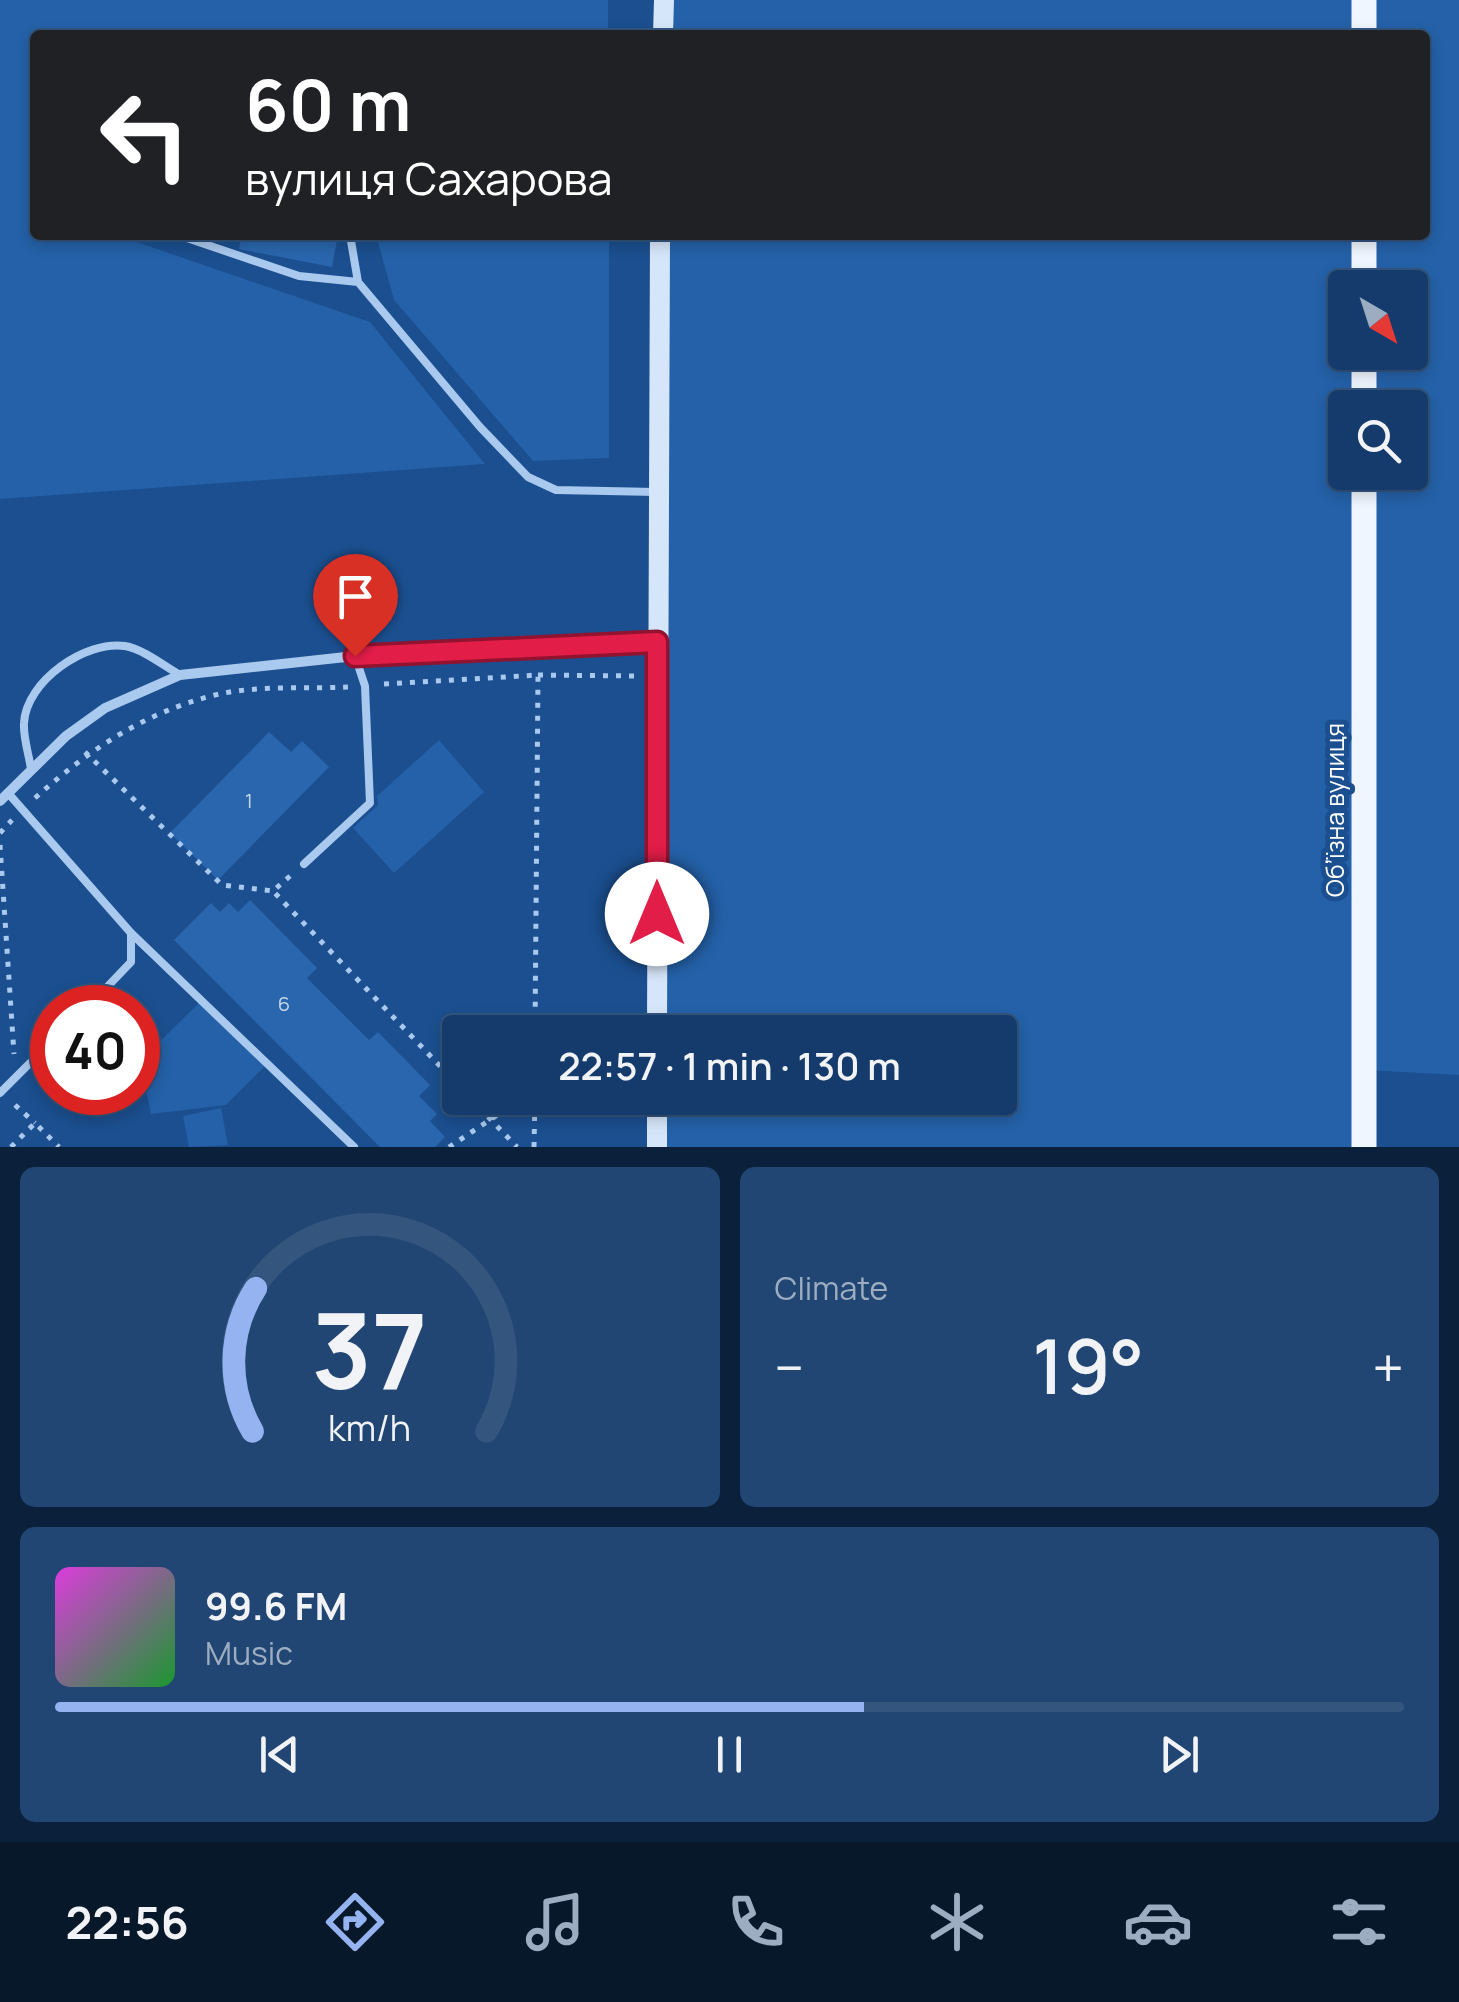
<!DOCTYPE html>
<meta charset="utf-8">
<style>
:root{--surface:#143b6b;--page:#214673;--text:#f1f3f6;--muted:#9dadc1;--line:#33557e;--accent:#95b2f1}
body{margin:0;font-family:Manrope,sans-serif;background:var(--page);color:var(--text);height:100vh;display:flex;flex-direction:column;font-size:38px;white-space:nowrap}
*{box-sizing:border-box;margin:0}
p{font-size:32px;color:var(--muted)}
.icon{flex:none;width:55px;height:55px;fill:none;stroke:currentColor;stroke-width:2;stroke-linecap:round;stroke-linejoin:round}
.map{position:relative;height:1147px;overflow:hidden}
.details{display:flex;flex-direction:column;gap:20px;padding:20px;background:#0b203b;flex:1}
.details>*{flex:none}
.hud{position:absolute;left:30px;top:30px;width:1400px;height:210px;border-radius:10px;box-shadow:0 5px 15px #0003,0 0 0 2px var(--line);background:#202124;color:#fff;overflow:hidden}
.needle{width:65px;rotate:141deg}
.tools{position:absolute;left:1328px;top:270px;display:grid;gap:20px}
.tools a{display:grid;place-items:center;width:100px;height:100px;border-radius:10px;background:var(--surface);box-shadow:0 5px 15px #0003,0 0 0 2px var(--line);font-size:50px}
.speed{position:absolute;left:30px;top:985px;display:flex;gap:20px;font-size:50px;font-weight:700;text-align:center}
.speed>*{display:grid;place-content:center;width:130px;height:130px;border-radius:50%;background:var(--surface);box-shadow:0 5px 15px #0003,0 0 0 2px var(--line);line-height:1}
.speed .limit{border:15px solid #d22;background:#fff;color:#111}
.pin{position:absolute;display:grid;place-items:center;width:85px;height:85px;color:#fff;margin:-102px -42px;border-radius:50% 50% 50% 0;rotate:-45deg;box-shadow:0 0 10px #0007}
.pin .icon{rotate:45deg}
.me{position:absolute;width:110px;margin:-55px;rotate:0deg;stroke-linejoin:round;filter:drop-shadow(0 0 8px #0008)}
.turn{display:flex;align-items:center;gap:35px;height:210px;padding:0 50px;font-size:45px}
.turn .icon{width:130px;height:130px;stroke-width:2.5}
.turn b{display:block;font-size:70px;line-height:85px}
.big{font-size:75px;font-weight:600;line-height:1.1}
.details .card{flex:1;display:flex;flex-direction:column;justify-content:center;gap:15px;min-width:0;padding:0 35px;border-radius:15px;background:var(--page)}
.details .dial{align-items:center;gap:0}
.dial svg{height:260px;overflow:visible;fill:none;stroke:var(--line);stroke-width:7;stroke-linecap:round;text-anchor:middle}
.dial text{fill:var(--text);stroke:none}
.song{display:flex;align-items:center;gap:30px}
.cover{width:120px;height:120px;border-radius:15px;background:linear-gradient(135deg,hsl(300 70% 55%),hsl(130 70% 35%))}
.played{height:10px;border-radius:5px;background:linear-gradient(90deg,var(--accent) 60%,var(--line) 60%)}
.keys{display:flex;justify-content:space-around;direction:ltr}
.heat{display:flex;justify-content:space-between;align-items:center;font-size:55px;direction:ltr}
.details .tiles{flex:1;display:grid;gap:20px;grid-template-columns:1fr 1fr}
.card:last-child{grid-column:span 2}
.trip{position:absolute;left:442px;top:1015px;width:575px;height:100px;border-radius:10px;background:var(--surface);box-shadow:0 5px 15px #0003,0 0 0 2px var(--line);font-weight:600;line-height:100px;text-align:center}
.menu{display:flex;height:160px;justify-content:space-around;align-items:center;background:#08182b;color:var(--muted)}
.menu .icon{width:70px;height:70px}
.menu .active{color:var(--accent)}
.menu b{font-size:45px;color:var(--text)}
.map>svg:first-child{display:block}
</style>
<div class="map">
<svg width="1459" height="1147" viewBox="0 0 1459 1147">
<rect width="100%" height="100%" fill="#1b4f8f"/>
<path fill="#2461a8" fill-rule="evenodd" d="M0,0H608V35H35V235H116L370,322L485,464L0,499Z
M664,0H1459V1075L1365,1070L1364,1147H657V1098H1000V1032H657L660,235H1425V35H663ZM1345,288H1410V352H1345ZM1345,408H1410V472H1345Z
M376,235H609V458L533,461L394,300Z
M439,740L484,792L394,873L353,828L378,805L377,796Z
M201,1001L265,1066L226,1105L151,1114L140,1061Z
M221,1108L228,1145L189,1147L183,1116Z"/>
<path fill="#2a66ad" d="M242,235H338L332,267L239,249Z
M269,732L291,752L302,741L329,767L218,880L170,833Z
M250,900L317,968L307,978L369,1040L378,1032L430,1085L419,1096L437,1114L430,1121L445,1137L435,1147H380L174,940L211,903L220,912L229,903L238,912Z"/>
<g fill="none" stroke-linecap="round" stroke-linejoin="round">
<path stroke="#a9c9ee" stroke-width="5" stroke-dasharray="5 8" stroke-linecap="butt" d="M538,675L635,676
M384,684L538,675L535,1032
M85,752L222,885L273,891
M35,798C89,750 143,713 215,695C256,685 306,689 348,687
M0,833L12,820
M0,845L14,1054
M290,876L273,891L460,1087
M470,1098L517,1147
M15,1105L35,1123
M11,1147L35,1123L59,1147
M449,1147L523,1098
M534,1147L535,1098"/>
<path stroke="#a9c9ee" stroke-width="8" d="M178,235L299,276L358,282
M350,235L358,282L480,427L528,477L556,490L656,492
M31,769C29,755 23,737 24,723C26,681 86,640 125,646C143,649 164,666 180,675
M8,793L131,933V962L87,1008
M304,864L370,803L365,686L355,656
M131,933L354,1147
M0,1093L52,1041"/>
<path stroke="#a9c9ee" stroke-width="10" d="M0,801L66,736L105,708L180,675L355,656L657,642"/>
<path stroke="#d6e6fa" stroke-width="20" d="M663,35L664,0
M657,1032L660,235
M657,1147V1098"/>
<path stroke="#f0f6ff" stroke-width="25" d="M1364,0V35
M1364,235V288
M1364,352V408
M1364,1147V472"/>
</g>
<g fill="none" stroke-linecap="round" stroke-linejoin="round">
<defs>
<path id="route" d="M355,656L657,642V914"/>
</defs>
<use href="#route" stroke="#92132f" stroke-width="25"/>
<use href="#route" stroke="#e11d48" stroke-width="18"/>
</g>
<g text-anchor="middle" dominant-baseline="central" stroke-width="10" stroke-linejoin="round" paint-order="stroke">
<g font-size="20" fill="#cad9ea">
<text x="249" y="800">1</text>
<text x="284" y="1003">6</text>
</g>
<g font-size="25" fill="#fff" stroke="#1b4f8f">
<text transform="translate(1334 810) rotate(-90)">Обʼїзна вулиця</text>
</g>
</g>
</svg>
<div class="tools">
<a><svg class="needle" viewBox="-14 -14 28 28"><path d="M0-13l5 13h-10z" fill="#e53935"/><path d="M0 13l5-13h-10z" fill="#9dadc1"/></svg></a>
<a><svg class="icon" aria-label="search" viewBox="0 0 24 24"><circle cx="10" cy="10" r="6"/><path d="M15 15l6 6"/></svg></a>
</div>
<div class="speed"><div class="limit">40</div></div>
<div class="pin" style="left:355px;top:656px;background:#d93025"><svg class="icon" aria-label="arrive" viewBox="0 0 24 24"><path d="M6 21V4h12l-3 4 3 4H6"/></svg></div>
<svg class="me" style="left:657px;top:914px" viewBox="-20 -20 40 40"><circle r="19" fill="#fff"/><path d="M0-13L10 11 0 6-10 11z" fill="#e11d48"/></svg>
<div class="trip">22:57 · 1 min · 130 m</div>
<div class="hud">
<div class="turn"><svg class="icon" aria-label="left" viewBox="0 0 24 24"><path d="M17 20v-9H6M10 6l-5 5 5 5"/></svg><div><b>60 m</b>вулиця Сахарова</div></div>
</div>
</div>
<section class="details">
<div class="tiles">
<div class="card dial"><svg viewBox="0 0 100 80">
<path d="M14 69A42 42 0 1 1 86 69"/>
<path d="M14 69A42 42 0 0 1 15 25" stroke="#95b2f1"/>
<text x="50" y="56" font-size="32" font-weight="700">37</text>
<text x="50" y="72" font-size="11">km/h</text>
</svg></div>
<div class="card"><p>Climate</p>
<div class="heat"><a>−</a><b class="big">19°</b><a>+</a></div>
</div>
<div class="card">
<div class="song"><i class="cover"></i><div><b>99.6 FM</b><p>Music</p></div></div>
<div class="played"></div>
<div class="keys"><svg class="icon" aria-label="previous" viewBox="0 0 24 24"><path d="M18 5L8 12l10 7zM5 5v14"/></svg><svg class="icon" aria-label="pause" viewBox="0 0 24 24"><path d="M8 5v14M16 5v14"/></svg><svg class="icon" aria-label="next" viewBox="0 0 24 24"><path d="M6 5l10 7-10 7zM19 5v14"/></svg></div>
</div>
</div>
</section>
<nav class="menu">
<b>22:56</b>
<svg class="icon active" aria-label="directions" viewBox="0 0 24 24"><path d="M12 3l9 9-9 9-9-9zM9 14v-3h6M13 9l2 2-2 2"/></svg>
<svg class="icon" aria-label="music" viewBox="0 0 24 24"><path d="M9 18V5l10-2v13"/><circle cx="6" cy="18" r="3"/><circle cx="16" cy="16" r="3"/></svg>
<svg class="icon" aria-label="phone" viewBox="0 0 24 24"><path d="M5 4h4l2 5-3 2q2 4 5 5l2-3 5 2v4C11 20 4 13 5 4z"/></svg>
<svg class="icon" aria-label="climate" viewBox="0 0 24 24"><path d="M12 3v18M4 7l16 10M4 17L20 7"/></svg>
<svg class="icon" aria-label="car" viewBox="0 0 24 24"><path d="M5 17H2v-5l4-1 3-4h7l3 4 3 1v5h-3M9 17h6M6 11h13"/><circle cx="7" cy="17" r="2"/><circle cx="17" cy="17" r="2"/></svg>
<svg class="icon" aria-label="filters" viewBox="0 0 24 24"><path d="M4 7h16M4 17h16"/><circle cx="9" cy="7" r="2"/><circle cx="15" cy="17" r="2"/></svg>
</nav>
